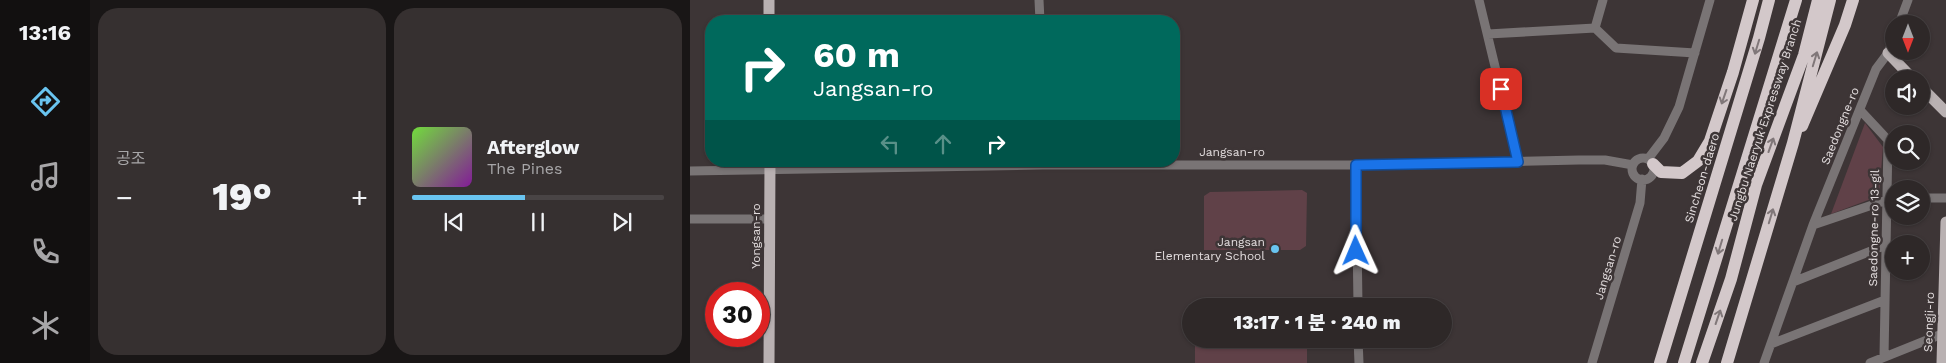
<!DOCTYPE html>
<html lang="ko">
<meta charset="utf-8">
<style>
:root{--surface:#2e2828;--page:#363030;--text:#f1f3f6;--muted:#a7a6a8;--line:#494445;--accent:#69c4f0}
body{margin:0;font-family:"Work Sans","Noto Sans KR",sans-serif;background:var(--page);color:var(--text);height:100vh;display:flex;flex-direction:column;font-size:19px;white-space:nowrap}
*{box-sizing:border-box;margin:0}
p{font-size:16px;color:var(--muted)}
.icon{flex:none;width:28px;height:28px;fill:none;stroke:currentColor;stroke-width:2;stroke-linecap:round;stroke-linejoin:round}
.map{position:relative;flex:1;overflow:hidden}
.side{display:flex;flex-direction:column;gap:8px;padding:8px;background:#191616;width:600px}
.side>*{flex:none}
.top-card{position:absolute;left:15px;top:15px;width:475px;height:152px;border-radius:20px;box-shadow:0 1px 4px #0004,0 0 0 1px var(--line);background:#00695c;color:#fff;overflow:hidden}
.needle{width:32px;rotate:180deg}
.tools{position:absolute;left:1195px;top:15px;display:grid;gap:10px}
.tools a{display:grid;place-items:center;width:45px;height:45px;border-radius:50%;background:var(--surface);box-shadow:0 1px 4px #0004,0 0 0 1px var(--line);font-size:25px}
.speed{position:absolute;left:15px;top:282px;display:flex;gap:10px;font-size:25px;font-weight:700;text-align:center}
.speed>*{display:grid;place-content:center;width:65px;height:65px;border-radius:50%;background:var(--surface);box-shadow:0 1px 4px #0004,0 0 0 1px var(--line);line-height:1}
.speed .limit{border:8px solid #d22;background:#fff;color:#111}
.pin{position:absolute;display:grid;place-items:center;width:42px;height:42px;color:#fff;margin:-21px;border-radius:10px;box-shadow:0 2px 8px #0006}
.me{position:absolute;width:55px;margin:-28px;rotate:359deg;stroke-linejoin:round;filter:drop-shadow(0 0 4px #0008)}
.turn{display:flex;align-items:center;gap:18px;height:105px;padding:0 25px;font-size:22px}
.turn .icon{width:65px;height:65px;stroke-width:2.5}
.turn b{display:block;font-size:35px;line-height:42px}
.lanes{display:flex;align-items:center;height:48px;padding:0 25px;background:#0003;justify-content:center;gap:25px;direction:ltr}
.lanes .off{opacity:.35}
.big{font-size:38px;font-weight:800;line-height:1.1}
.side .tile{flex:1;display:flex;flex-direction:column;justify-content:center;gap:8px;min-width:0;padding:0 18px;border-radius:20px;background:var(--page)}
.song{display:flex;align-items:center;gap:15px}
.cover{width:60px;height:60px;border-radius:8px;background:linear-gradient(135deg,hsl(100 70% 55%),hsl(290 70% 35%))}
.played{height:5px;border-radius:2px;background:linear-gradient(90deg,var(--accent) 45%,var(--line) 45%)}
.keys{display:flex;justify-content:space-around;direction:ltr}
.heat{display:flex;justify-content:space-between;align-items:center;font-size:28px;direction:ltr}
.side .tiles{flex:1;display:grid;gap:8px;grid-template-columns:repeat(2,1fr)}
.trip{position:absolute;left:492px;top:298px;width:270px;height:50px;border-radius:25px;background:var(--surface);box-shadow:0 1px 4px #0004,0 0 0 1px var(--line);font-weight:800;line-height:50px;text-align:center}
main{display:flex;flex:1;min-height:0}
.tab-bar{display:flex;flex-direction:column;width:90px;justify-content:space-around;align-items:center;background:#121010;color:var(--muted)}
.tab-bar .icon{width:35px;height:35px}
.tab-bar .on{color:var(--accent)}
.tab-bar b{font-size:22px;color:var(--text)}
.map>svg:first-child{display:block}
</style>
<main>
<nav class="tab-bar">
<b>13:16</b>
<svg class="icon on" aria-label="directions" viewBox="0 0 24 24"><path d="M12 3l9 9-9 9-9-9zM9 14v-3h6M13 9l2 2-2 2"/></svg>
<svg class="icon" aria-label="music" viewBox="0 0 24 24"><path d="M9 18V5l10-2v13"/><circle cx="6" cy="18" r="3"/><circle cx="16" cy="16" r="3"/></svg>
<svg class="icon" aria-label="phone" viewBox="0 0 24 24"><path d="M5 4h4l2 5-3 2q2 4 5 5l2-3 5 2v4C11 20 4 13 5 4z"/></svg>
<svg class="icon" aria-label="climate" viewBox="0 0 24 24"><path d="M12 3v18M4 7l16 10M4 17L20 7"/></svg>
</nav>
<section class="side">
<div class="tiles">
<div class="tile"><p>공조</p>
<div class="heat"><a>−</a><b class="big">19°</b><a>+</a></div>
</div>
<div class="tile">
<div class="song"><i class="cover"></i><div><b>Afterglow</b><p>The Pines</p></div></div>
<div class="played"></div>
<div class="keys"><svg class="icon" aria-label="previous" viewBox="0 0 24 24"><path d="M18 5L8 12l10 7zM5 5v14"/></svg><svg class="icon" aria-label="pause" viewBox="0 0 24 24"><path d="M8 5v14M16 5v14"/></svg><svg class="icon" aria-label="next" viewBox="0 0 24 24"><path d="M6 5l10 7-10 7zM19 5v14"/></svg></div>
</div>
</div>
</section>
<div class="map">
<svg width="1256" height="363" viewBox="0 0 1256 363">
<rect width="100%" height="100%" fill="#3d3536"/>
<path fill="#604148" d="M1175,123L1193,147L1189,196L1141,214Z
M612,190L617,193L616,246L610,250H514V196L520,192Z
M505,339H617V363H505Z"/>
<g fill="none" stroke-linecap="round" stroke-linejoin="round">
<path stroke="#797475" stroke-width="9" d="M349,0L350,21
M789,0L828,162
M913,0L905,28L926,48L1005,53
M1209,24L1218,0
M798,34L905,28
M1170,110L1198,140L1194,357
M942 169a11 11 0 1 1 22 0a11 11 0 1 1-22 0Z
M958,159L974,138L989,107L1020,0
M666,165L668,306
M0,171L353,165H666L889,160H915L943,165
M1231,198H1256
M0,219H80
M1123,225L1197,200L1204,199
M1103,282L1196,245
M668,339L669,363
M1081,344L1195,300
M902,363L950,203L952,179
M1074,363L1123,225L1186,69L1198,53L1204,38
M1180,363L1252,334"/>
<path stroke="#b9b1b2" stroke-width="11" d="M79,0V21
M1198,53L1223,79
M1231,87L1256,112
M79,363L80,161
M1252,363L1256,222"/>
<path stroke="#d3c8ca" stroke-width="12" d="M1112,126L1155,25L1163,0
M963,164L971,172L992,173L1008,161L1020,141L1043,72L1063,0
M970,363L1069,38L1079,0
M994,363L1106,0
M1012,363L1041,279L1066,185L1114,55L1128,0
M1037,363L1103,143L1140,0"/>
</g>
<defs><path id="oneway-shaft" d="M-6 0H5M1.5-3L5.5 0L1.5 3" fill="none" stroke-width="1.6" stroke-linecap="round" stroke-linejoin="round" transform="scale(1.25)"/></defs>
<g stroke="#807779">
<use href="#oneway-shaft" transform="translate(1067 47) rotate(107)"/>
<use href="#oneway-shaft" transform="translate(1125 59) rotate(-73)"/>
<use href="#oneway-shaft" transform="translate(1034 97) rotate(109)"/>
<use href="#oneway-shaft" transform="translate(1081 145) rotate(-70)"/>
<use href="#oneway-shaft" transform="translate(1081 216) rotate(-73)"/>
<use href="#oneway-shaft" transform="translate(1030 247) rotate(107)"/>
<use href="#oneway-shaft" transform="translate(1028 317) rotate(-71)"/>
</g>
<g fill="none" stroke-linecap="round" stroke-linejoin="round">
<defs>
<path id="route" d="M666,251V165L828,162L811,89"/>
</defs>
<use href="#route" stroke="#114b97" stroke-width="12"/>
<use href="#route" stroke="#1a73e8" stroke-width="9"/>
</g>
<circle fill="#69c4f0" stroke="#3d3536" stroke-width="2" cx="585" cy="249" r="5"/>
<g text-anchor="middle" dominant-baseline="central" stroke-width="5" stroke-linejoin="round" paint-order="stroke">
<g font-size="12" fill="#e2dcdd" stroke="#3d3536">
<text transform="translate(1075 120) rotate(-72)">Jungbu Naeryuk Expressway Branch</text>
<text transform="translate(1150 126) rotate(-68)">Saedongne-ro</text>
<text x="542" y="152">Jangsan-ro</text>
<text transform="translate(1012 178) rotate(-73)">Sincheon-daero</text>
<text transform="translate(1184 228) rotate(-89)">Saedongne-ro 13-gil</text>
<text transform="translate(66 236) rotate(-90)">Yongsan-ro</text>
<text transform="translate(918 268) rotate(-73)">Jangsan-ro</text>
<text transform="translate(1239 322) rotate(-88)">Seongji-ro</text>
</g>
<g font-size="12" fill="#e2dcdd" stroke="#3d3536" text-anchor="end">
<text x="575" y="242">Jangsan<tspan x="575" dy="14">Elementary School</tspan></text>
</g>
</g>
</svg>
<div class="tools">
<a><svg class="needle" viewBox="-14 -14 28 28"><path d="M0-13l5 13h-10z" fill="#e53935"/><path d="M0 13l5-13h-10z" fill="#a7a6a8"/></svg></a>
<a><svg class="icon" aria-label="sound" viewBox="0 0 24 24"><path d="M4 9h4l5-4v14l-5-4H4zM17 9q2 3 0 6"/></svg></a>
<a><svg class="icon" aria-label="search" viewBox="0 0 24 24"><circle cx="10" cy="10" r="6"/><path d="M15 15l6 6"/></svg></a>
<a><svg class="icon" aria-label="layers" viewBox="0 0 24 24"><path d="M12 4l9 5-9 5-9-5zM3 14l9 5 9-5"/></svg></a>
<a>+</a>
</div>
<div class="speed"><div class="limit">30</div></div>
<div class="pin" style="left:811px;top:89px;background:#d93025"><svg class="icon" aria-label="arrive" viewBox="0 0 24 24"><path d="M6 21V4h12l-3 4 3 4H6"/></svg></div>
<svg class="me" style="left:666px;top:251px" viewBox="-20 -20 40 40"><path d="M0-17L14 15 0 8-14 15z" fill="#1a73e8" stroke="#fff" stroke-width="4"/></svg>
<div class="trip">13:17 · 1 분 · 240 m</div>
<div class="top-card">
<div class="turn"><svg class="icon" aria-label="right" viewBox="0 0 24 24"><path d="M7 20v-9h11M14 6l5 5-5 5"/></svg><div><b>60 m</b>Jangsan-ro</div></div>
<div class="lanes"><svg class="icon off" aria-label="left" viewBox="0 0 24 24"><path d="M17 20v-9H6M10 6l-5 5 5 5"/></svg><svg class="icon off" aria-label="ahead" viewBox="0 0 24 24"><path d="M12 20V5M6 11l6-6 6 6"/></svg><svg class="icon" aria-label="right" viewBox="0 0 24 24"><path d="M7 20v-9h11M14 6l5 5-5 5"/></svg></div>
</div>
</div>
</main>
